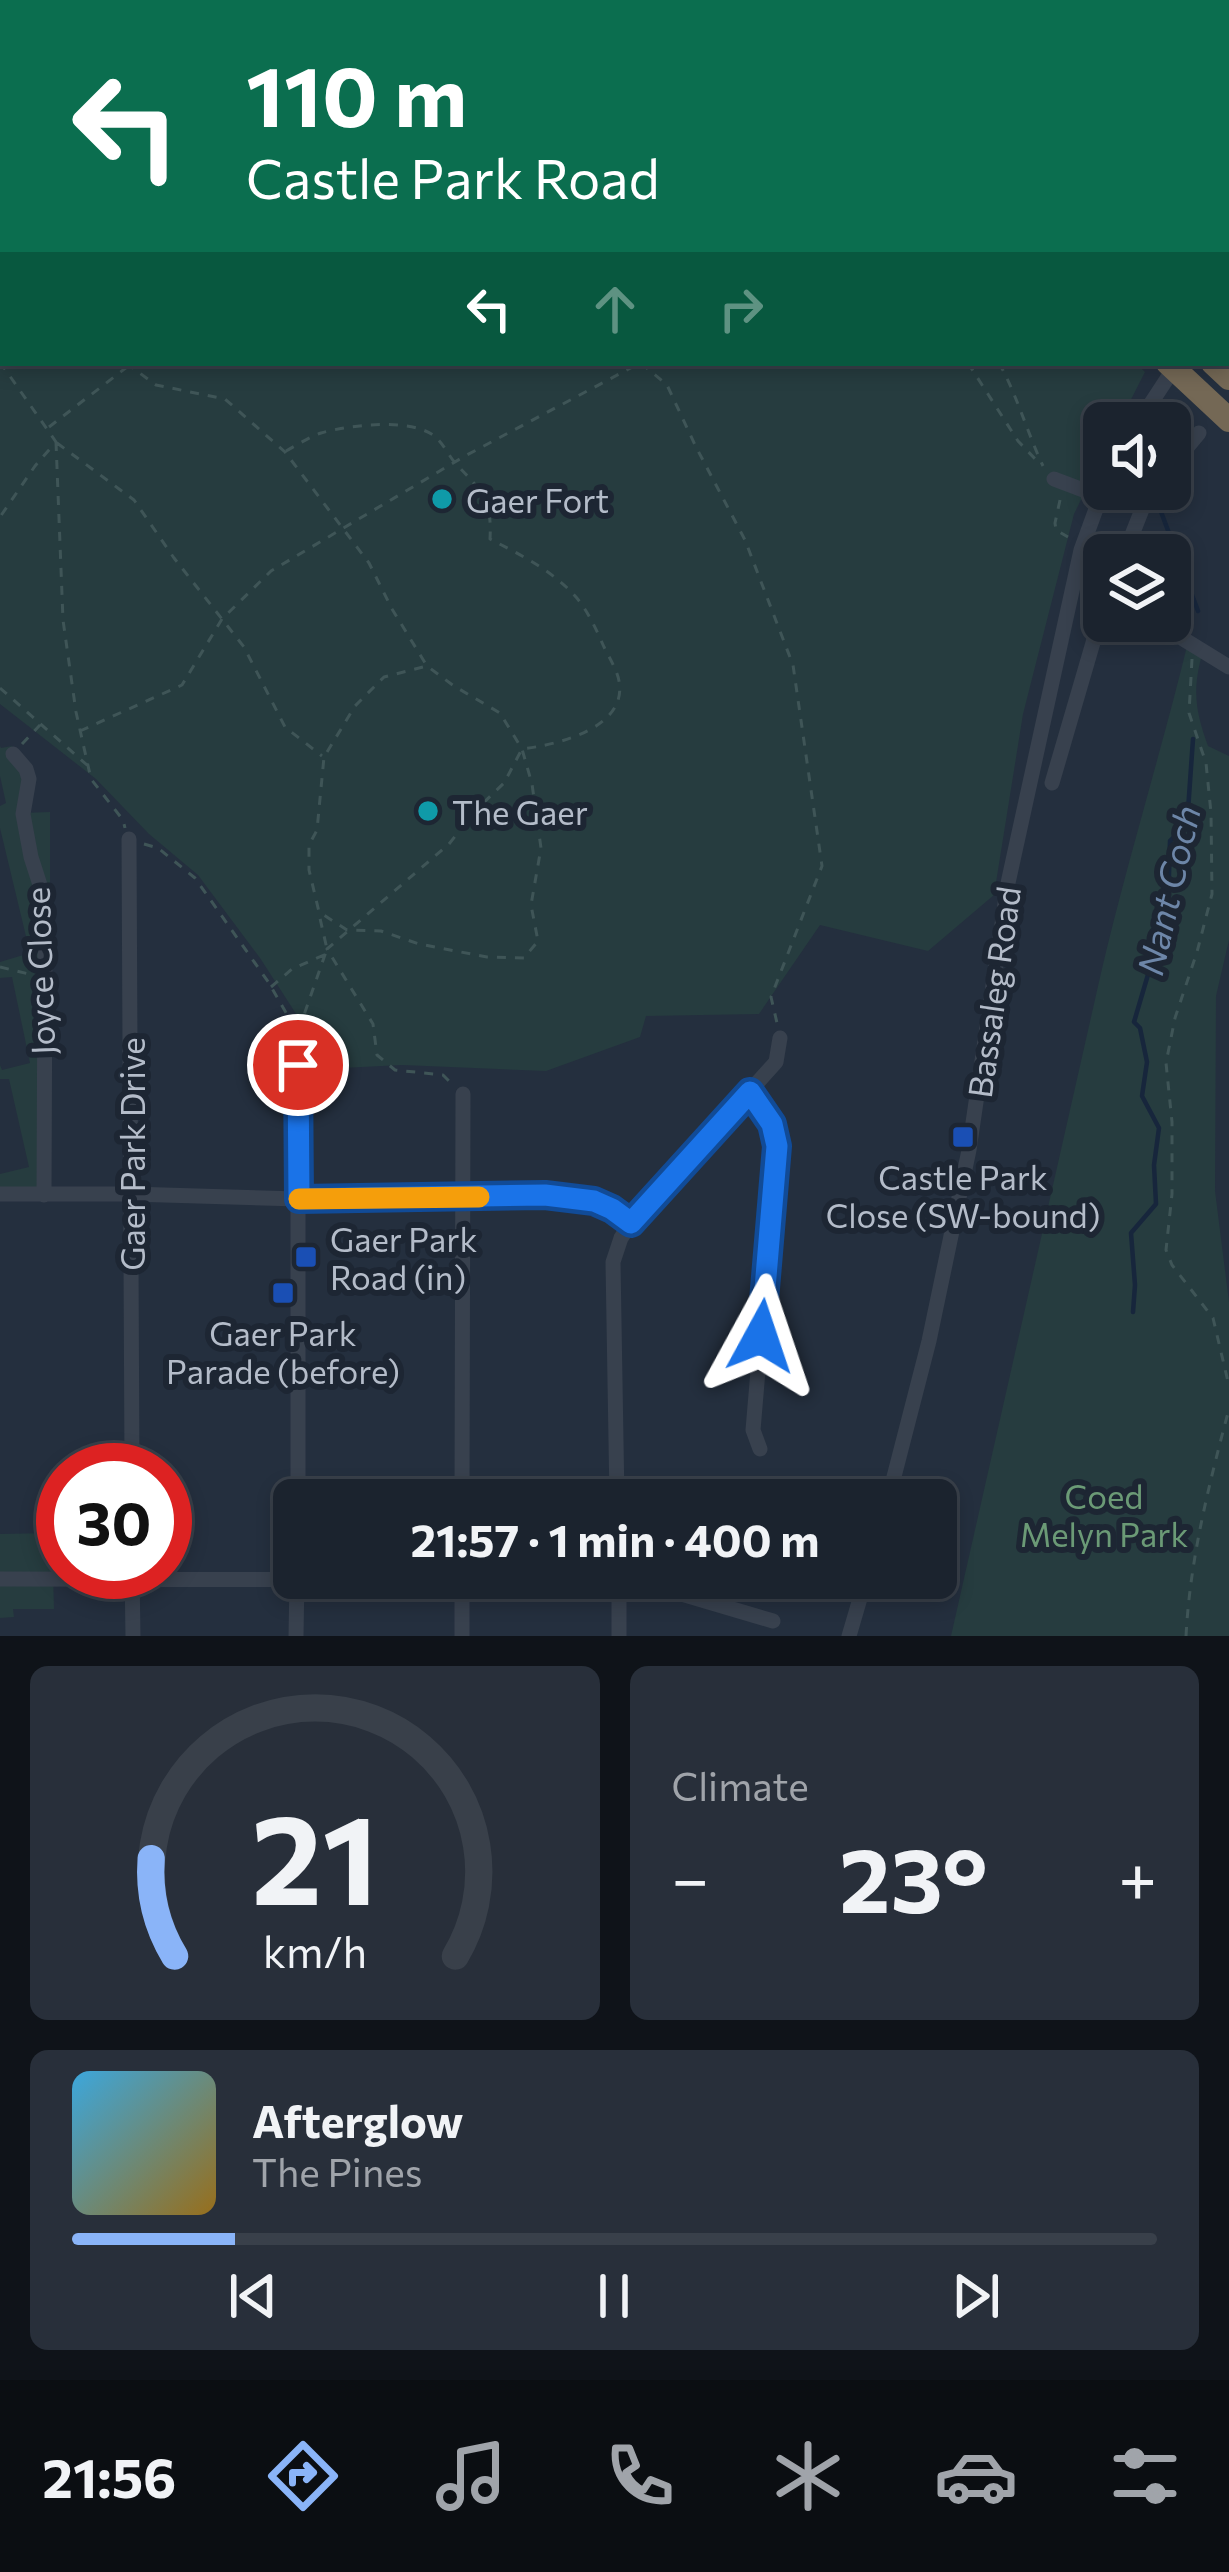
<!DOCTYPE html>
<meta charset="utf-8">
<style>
:root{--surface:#1b232e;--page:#282f3a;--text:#f1f3f6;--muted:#a0a4aa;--line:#39404a;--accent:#8ab4f8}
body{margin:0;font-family:Commissioner,sans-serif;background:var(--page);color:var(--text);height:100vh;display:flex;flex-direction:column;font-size:45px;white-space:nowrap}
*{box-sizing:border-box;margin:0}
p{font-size:39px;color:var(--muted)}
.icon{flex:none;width:66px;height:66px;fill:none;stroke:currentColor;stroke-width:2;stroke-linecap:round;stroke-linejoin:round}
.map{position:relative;height:1636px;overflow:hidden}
.side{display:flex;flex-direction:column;gap:30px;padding:30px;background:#0f1319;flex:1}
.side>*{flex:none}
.banner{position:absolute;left:0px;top:0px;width:1230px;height:366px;box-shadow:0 6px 18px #0003,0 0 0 3px var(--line);background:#0b6e4f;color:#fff;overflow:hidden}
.buttons{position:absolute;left:1083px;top:402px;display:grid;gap:24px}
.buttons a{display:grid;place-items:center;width:108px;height:108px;border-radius:18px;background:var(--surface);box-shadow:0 6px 18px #0003,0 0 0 3px var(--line);font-size:60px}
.speed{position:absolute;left:36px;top:1443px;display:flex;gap:24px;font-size:60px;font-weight:700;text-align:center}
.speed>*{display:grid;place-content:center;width:156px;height:156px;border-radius:50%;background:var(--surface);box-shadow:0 6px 18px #0003,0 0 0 3px var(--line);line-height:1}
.speed .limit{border:18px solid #d22;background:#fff;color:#111}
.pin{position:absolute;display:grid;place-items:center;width:102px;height:102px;color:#fff;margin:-51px;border:6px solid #fff;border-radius:50%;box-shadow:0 3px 12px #0007}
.me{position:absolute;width:132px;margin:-66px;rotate:5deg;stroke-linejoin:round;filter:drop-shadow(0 0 9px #0008)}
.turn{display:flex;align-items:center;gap:42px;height:252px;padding:0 48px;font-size:54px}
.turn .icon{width:156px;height:156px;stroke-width:2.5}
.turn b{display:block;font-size:84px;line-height:102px}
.lanes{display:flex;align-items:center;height:114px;padding:0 48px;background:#0003;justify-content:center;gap:60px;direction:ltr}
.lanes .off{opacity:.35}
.big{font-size:90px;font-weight:700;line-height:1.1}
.side .tile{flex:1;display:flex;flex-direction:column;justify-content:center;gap:18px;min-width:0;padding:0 42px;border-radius:18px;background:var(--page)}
.side .dial{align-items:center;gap:0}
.dial svg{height:312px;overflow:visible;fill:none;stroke:var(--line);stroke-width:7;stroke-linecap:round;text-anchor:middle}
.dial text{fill:var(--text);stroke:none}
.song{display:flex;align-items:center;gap:36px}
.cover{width:144px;height:144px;border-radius:18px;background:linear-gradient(135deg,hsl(200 70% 55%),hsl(40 70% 35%))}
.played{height:12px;border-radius:6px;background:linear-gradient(90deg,var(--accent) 15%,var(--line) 15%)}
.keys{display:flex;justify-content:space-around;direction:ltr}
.heat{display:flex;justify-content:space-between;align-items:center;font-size:66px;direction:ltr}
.side .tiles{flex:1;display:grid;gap:30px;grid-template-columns:1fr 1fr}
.tile:last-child{grid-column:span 2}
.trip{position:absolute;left:273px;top:1479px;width:684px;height:120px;border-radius:18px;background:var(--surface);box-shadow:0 6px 18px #0003,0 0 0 3px var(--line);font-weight:700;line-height:120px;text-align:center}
.menu{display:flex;height:192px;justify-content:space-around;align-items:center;background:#0b0e12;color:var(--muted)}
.menu .icon{width:84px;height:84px}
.menu .active{color:var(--accent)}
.menu b{font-size:54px;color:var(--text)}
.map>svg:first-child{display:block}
</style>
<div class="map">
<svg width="1229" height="1636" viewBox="0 0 1229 1636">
<rect width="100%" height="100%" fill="#242f3e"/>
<path fill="#263c3f" d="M0,0H777L779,3H3V363H1136L1145,372L1119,423H1104V453L1074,514L1023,714L994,895L928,951L820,925L759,1014L646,1016L640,1037L546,1071L402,1065L322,1069L300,1020L260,958L198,875L149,834L96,779L0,704Z
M1188,642L1203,651C1192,689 1195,710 1208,746L1229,756V940L1216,996L1215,1191L1229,1302V1636H951L1101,973C1127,862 1161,753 1188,642Z
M0,746L1,748L12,746L13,754L26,769L23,813L50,812V893L42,906L44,1195L0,1194V1174L29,1167L9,1079H0V1065L2,1070L30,1063L12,977L0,978V962L30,953L0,828V806L6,803L0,776Z
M52,1533L54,1609H13L14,1617L0,1618V1534Z"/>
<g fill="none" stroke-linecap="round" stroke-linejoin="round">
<path stroke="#17263c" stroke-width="4.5" d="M1160,509L1198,611
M1133,1312L1135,1285L1131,1233L1156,1204L1154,1165L1159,1128L1142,1096L1147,1062L1140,1028L1134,1022L1168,907L1170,841L1187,825L1193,739"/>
<path stroke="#3f5557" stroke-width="3" stroke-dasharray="9 9" stroke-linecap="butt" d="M136,0L144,3
M730,0L738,3
M355,3L356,0
M1074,3L1075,0
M0,191L3,195
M0,247L3,245
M0,362L56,442L35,466L0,517
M126,363L156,385L225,399L285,452L369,563L392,609L427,666L454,686L500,713L522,749L532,784L541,848L531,905L538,941L524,958L487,957L419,944L381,931L347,930L319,912L309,870V845L317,830L324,757L355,706L384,677L427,666
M641,363L667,385L696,447L745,540L793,665L822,866L771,997L777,1023
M968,363L1018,441L1040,464
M999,363C1017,395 1027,432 1043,466
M49,427L127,367
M56,442L63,620L76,712L91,779L123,820L125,828
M57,443L134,500L174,558L244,647L285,727L322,756
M286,451C297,445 309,437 321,433C349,425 408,418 433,435C443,442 449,457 457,465C483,492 492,501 490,539C521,555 553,571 576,597C588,611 597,631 604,647C609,657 617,670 619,681C628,729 555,745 522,749L504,783L476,810L449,844L327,949L373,1024L377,1055L395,1070L443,1075L451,1083
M1060,500L1055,523L1056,530L1068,537
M1100,547L1102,548L1096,578L1104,582
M1192,659L1189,713L1206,763L1211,813L1212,894L1197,952L1175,1018L1166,1063L1172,1122V1194L1166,1250L1172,1265L1213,1318L1229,1386
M0,688L87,765
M80,731L182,685L222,619L271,571L465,456L638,364
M22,744L40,725
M144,844L158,848L195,878L269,983L301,1039
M0,967L29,974
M271,987L292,969L324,955
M300,1049L304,1015L327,949L319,914
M707,1500L708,1497
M1186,1636C1190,1559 1209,1484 1229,1409"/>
<path stroke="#38414e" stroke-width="15" d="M1227,79H1229
M1227,165L1229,163
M1227,315L1229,313
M1138,423L1176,365
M1170,468L1199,433
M1054,479L1099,496
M1124,555L1143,507L1154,489
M1154,621L1229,667
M13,754L26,769L29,779L23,814L31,857L41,888L45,950L44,1195
M1052,783L1104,605
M129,839L132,1470
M750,1092L772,1124L777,1146L753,1430L760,1449
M0,1194H131L299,1199L545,1195L594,1201L612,1209L631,1223
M298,1500V1065
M462,1500L463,1094
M617,1500L613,1262L621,1238L631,1223L776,1062L780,1038
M888,1500L929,1341L969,1150L1008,883L1081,550L1104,487
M132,1572L133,1636
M619,1578V1636
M0,1579L619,1580L641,1582L773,1621
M296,1636L297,1578
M462,1636V1578
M849,1636L866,1578"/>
<path stroke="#746855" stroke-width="24" d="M873,0L875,3
M913,0L915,3
M1168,363L1229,420
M1213,363L1229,378"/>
<defs>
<path id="rail" d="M896,0L909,3
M943,0L958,3
M1227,45H1229"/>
</defs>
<use href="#rail" stroke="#5a6575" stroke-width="9"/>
<use href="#rail" stroke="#1d2633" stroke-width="4.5" stroke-dasharray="14" stroke-linecap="butt"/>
</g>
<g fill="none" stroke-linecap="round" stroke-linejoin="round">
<defs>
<path id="route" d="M298,1065L299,1199L545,1195L594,1201L612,1209L631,1223L750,1092L772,1124L777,1146L761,1336"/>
</defs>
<use href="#route" stroke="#114b97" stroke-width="30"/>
<use href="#route" stroke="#1a73e8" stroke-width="21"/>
<path stroke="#f59e0b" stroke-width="21" d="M299,1199L479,1197"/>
</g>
<g fill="#0f9aa8" stroke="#1d2633" stroke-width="4.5">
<circle cx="442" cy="499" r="12"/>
<circle cx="428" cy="811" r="12"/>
</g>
<g fill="#1a4fb4" stroke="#1d2633" stroke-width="4.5">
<rect x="951" y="1125" width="24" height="24" rx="6"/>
<rect x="294" y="1245" width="24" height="24" rx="6"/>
<rect x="271" y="1281" width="24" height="24" rx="6"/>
</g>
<g text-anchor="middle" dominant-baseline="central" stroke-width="12" stroke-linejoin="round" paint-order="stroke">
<g font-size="33" fill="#b4bcc9" stroke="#1d2633" text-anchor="start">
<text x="466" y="499">Gaer Fort</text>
<text x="452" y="811">The Gaer</text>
<text x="963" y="1176" text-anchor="middle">Castle Park<tspan x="963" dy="38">Close (SW-bound)</tspan></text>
<text x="330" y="1238">Gaer Park<tspan x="330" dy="38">Road (in)</tspan></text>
<text x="283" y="1332" text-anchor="middle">Gaer Park<tspan x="283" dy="38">Parade (before)</tspan></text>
</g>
<g font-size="33" fill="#b4bcc9" stroke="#1d2633">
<text transform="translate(39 971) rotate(-92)">Joyce Close</text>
<text transform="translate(993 992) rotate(-82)">Bassaleg Road</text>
<text transform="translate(131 1154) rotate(-90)">Gaer Park Drive</text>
</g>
<g font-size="33" fill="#6b9a76" stroke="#1d2633">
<text x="1104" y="1495">Coed<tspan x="1104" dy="38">Melyn Park</tspan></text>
</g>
<g font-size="36" font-style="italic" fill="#6d86a8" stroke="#1d2633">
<text transform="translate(1167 890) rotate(-77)">Nant Coch</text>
</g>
</g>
</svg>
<div class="buttons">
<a><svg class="icon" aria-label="sound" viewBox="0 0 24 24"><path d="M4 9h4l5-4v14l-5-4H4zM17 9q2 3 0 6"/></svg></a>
<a><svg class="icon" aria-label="layers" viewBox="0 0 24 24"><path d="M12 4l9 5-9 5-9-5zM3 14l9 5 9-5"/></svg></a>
</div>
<div class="speed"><div class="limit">30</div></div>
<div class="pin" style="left:298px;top:1065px;background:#d93025"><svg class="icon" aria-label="arrive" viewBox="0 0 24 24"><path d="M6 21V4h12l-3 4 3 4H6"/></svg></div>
<svg class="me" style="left:761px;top:1336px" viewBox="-20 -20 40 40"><path d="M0-17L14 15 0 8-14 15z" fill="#1a73e8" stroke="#fff" stroke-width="4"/></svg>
<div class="trip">21:57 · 1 min · 400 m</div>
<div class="banner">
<div class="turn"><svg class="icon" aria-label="left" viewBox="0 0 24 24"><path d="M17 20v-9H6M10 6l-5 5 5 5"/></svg><div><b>110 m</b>Castle Park Road</div></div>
<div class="lanes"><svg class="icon" aria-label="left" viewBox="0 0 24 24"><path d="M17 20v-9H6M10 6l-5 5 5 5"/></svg><svg class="icon off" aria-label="ahead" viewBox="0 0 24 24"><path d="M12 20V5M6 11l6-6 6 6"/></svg><svg class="icon off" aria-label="right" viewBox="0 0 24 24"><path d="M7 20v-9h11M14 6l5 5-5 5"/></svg></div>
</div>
</div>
<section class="side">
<div class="tiles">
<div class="tile dial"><svg viewBox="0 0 100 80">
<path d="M14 69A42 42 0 1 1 86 69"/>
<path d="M14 69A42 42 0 0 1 8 44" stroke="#8ab4f8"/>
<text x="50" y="56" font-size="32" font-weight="700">21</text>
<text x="50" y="72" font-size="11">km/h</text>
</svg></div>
<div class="tile"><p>Climate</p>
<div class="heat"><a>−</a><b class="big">23°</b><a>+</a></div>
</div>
<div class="tile">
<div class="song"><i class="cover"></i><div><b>Afterglow</b><p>The Pines</p></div></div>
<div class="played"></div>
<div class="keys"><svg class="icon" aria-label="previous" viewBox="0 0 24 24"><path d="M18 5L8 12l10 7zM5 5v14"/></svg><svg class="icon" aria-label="pause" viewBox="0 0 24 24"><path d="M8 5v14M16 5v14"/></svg><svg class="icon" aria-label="next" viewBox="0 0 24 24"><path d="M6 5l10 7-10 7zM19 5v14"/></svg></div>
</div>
</div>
</section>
<nav class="menu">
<b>21:56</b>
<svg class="icon active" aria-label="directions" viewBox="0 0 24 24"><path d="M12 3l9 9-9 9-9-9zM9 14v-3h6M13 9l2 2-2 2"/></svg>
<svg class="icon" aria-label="music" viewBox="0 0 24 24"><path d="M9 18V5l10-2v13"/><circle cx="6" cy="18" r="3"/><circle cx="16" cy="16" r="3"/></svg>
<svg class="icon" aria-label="phone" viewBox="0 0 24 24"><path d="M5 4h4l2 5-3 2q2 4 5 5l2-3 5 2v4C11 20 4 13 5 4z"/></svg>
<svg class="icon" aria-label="climate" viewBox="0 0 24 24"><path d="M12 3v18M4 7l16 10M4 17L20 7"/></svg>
<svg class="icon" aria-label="car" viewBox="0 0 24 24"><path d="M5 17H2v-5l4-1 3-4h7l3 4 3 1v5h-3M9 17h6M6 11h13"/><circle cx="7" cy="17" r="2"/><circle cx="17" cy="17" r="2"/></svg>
<svg class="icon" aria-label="filters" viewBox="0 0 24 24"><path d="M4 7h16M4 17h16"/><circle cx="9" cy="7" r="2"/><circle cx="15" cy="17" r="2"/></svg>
</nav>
